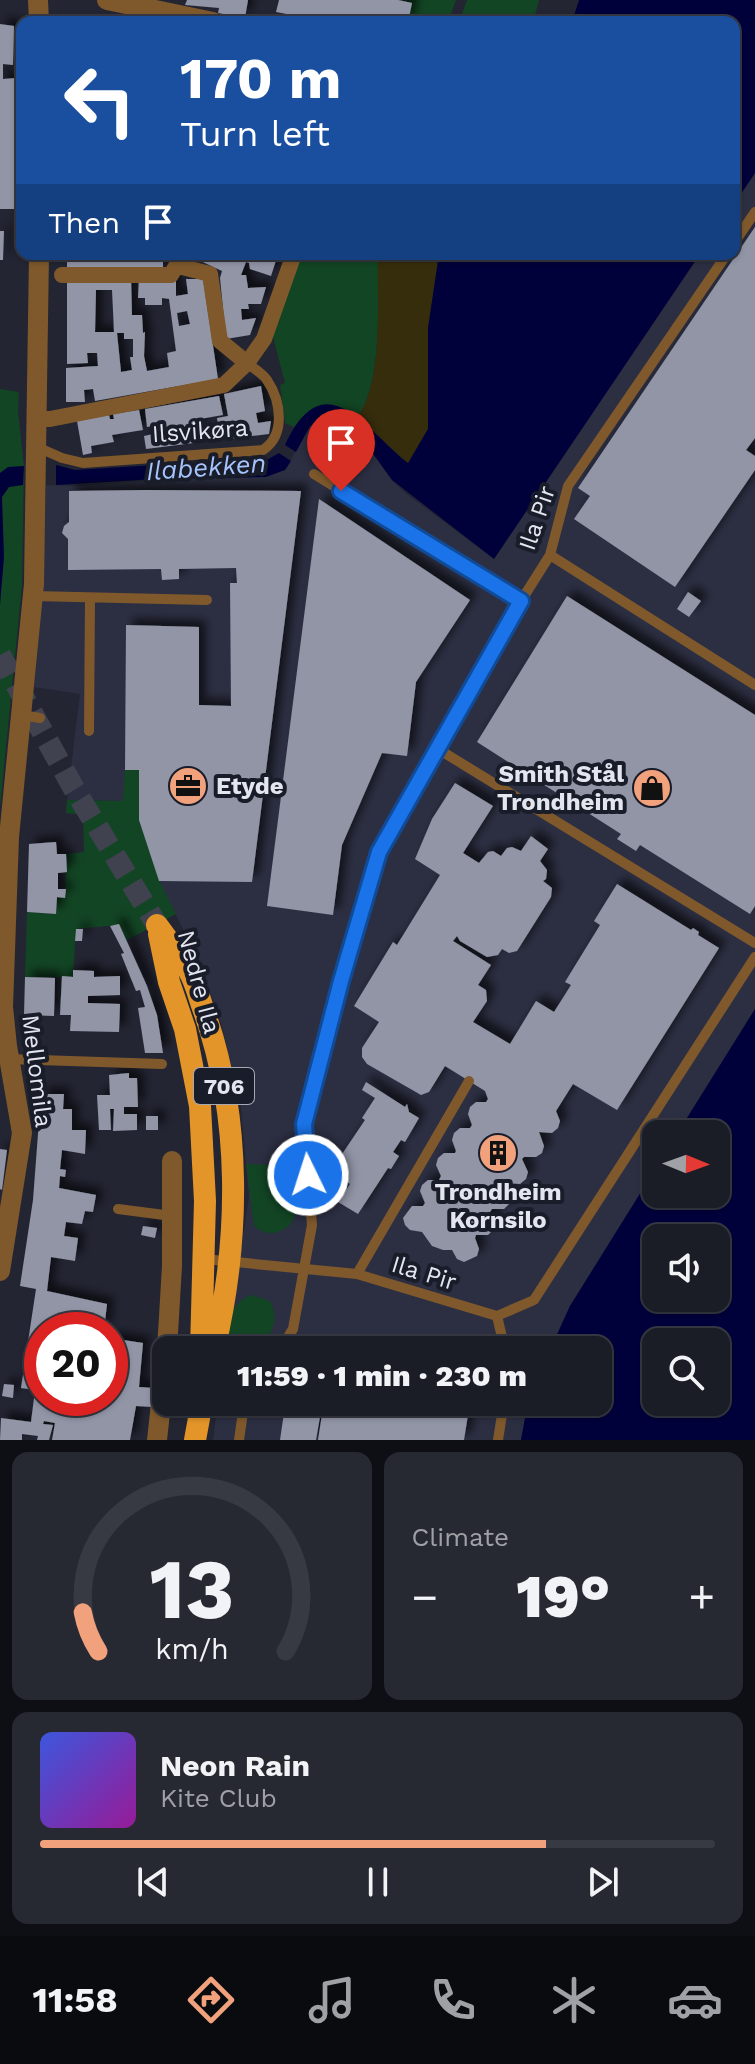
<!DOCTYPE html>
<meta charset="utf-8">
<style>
:root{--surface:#1a1c26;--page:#272932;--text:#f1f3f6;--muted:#9fa1a7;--line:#383a43;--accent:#f1a17c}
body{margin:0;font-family:"Work Sans",sans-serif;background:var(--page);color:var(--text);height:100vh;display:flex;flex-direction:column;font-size:30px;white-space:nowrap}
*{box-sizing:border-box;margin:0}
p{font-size:26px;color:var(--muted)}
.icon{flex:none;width:44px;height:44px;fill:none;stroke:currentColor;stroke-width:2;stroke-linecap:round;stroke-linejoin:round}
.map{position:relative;height:1440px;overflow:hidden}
.side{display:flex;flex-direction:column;gap:12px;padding:12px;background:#0e0f15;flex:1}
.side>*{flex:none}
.hud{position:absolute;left:16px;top:16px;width:724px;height:244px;border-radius:16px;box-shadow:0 2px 6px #0004,0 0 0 2px var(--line);background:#1a4fa0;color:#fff;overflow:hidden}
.needle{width:52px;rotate:91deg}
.buttons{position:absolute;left:642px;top:1120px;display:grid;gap:16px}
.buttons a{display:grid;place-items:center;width:88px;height:88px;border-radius:16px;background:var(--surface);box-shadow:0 2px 6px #0004,0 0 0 2px var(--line);font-size:40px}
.speed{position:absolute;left:24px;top:1312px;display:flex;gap:16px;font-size:40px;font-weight:700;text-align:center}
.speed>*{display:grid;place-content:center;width:104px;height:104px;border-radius:50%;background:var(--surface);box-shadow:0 2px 6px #0004,0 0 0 2px var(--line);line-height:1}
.speed .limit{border:12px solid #d22;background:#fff;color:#111}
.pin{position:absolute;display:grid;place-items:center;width:68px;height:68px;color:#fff;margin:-82px -34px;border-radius:50% 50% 50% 0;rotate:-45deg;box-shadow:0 0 8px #0007}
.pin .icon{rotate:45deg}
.me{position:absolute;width:88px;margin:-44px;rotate:356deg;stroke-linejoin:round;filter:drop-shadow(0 0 6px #0008)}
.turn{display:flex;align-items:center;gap:28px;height:168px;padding:0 32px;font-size:36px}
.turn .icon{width:104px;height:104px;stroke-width:2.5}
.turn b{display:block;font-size:56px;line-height:68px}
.then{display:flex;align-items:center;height:76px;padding:0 32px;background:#0003;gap:16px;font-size:30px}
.big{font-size:60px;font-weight:800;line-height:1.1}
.side .tile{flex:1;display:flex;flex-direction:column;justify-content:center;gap:12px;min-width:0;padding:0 28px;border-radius:16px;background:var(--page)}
.side .dial{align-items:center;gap:0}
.dial svg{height:208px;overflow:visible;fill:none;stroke:var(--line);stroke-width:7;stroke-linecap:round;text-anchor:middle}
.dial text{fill:var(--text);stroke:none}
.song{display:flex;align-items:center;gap:24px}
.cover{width:96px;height:96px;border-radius:12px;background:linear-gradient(135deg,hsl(230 70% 55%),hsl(300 70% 35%))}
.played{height:8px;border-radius:4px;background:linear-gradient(90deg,var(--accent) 75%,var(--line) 75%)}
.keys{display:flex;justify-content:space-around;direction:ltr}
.heat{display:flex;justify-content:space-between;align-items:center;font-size:44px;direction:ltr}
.side .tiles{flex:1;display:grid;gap:12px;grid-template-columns:1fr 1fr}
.tile:last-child{grid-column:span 2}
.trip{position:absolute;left:152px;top:1336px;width:460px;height:80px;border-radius:16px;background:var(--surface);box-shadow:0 2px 6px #0004,0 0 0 2px var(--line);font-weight:800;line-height:80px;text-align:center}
.tab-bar{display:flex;height:128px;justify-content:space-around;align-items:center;background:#0a0b0f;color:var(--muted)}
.tab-bar .icon{width:56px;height:56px}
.tab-bar .active{color:var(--accent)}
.tab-bar b{font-size:36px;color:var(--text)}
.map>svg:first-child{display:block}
</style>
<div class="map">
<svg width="755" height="1440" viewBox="0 0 755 1440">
<defs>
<filter id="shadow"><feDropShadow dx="7" dy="-7" stdDeviation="4" flood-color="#0009"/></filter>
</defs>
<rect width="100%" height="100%" fill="#232533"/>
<path fill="#2c2f42" d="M755,173V1009L677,1134H656V1168L570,1306L550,1350H226L249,1197L241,1107L221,1023L198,959L159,881L139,820V770L123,801L67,800L80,694L34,687L43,588L46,485L80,486L285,470L310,426L320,420L333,419L345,422L356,430L392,480L404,492L494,559L700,254H734V204Z
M218,1402H528L521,1440H213Z"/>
<path fill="#124524" d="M398,0H456L448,22H408Z
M467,0H539L533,22H459Z
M301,254H378C377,301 384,378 358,417L347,409L301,418L294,427L285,423L280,385L285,383L273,337Z
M0,389L19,392L18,411L24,466L22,585L0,808Z
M125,770H139V820L159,880L176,914L127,940L119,925L76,929L73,977H25L27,912L56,914L57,897H65L66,854L84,852L83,815L66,813L67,800L123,801Z
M246,1164L294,1166C297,1188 306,1222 278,1232C268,1235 262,1232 254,1226Z
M252,1295L270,1301C280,1320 271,1334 260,1350H226C229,1328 227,1303 252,1295Z"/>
<path fill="#362d0c" d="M378,254H439L428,328V429L408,464L358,417C384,378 377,301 378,254Z"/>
<path fill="#00003b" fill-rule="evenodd" d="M579,0H755V173L734,204V22H572Z
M439,254H700L494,559L392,480L356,430L345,422L333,419L321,420L310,426L296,452L285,445C325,359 366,431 408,463L428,429V328Z
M279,453L291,461L285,470L266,477L156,479L56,485V465L75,470L172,464L265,461Z
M24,466L23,485L9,487L2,497L4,557L0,605V473L8,467Z
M755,1009V1440H521L528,1402H598V1350H550L570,1306L656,1168V1194H716V1134H677ZM716,1238V1298H656V1238ZM716,1342V1402H656V1342Z"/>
<path fill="#9195a6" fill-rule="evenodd" filter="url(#shadow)" d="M187,0H248L245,18L218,13L219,8L185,5Z
M279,0H398L412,3L408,22H290L292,15L276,12Z
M0,24L14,26L13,65L3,64V79L16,78V209H0Z
M755,227V438L746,450L755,456V470L675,587L574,519L590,496L578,488Z
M0,231H4L3,260H0Z
M67,254H163V271L67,269Z
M195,254H278L271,276L250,269L249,263L246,262L241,275H246L248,288L266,287L261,304H248L249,309H241L242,320L256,318L250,335L226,339L220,278L222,271L194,258Z
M67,278H131L132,315H142L143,333L145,332L144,356L147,371L169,367L167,353L176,351L169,299L162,298V305H145V298H138L139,278L176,280V296L188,294L186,279H203L218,379L95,401L93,389L84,390L85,402H66V368L98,366L97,353H87L88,363L67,364ZM96,290H112L114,332H95ZM187,311L190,324L179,326L177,313ZM117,333H124V339H133V357H130L132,370L121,372Z
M261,386L265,411L256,413L258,423L271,421L269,434L220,440L217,418L228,416L224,394Z
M219,396L223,415L200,419L202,428L192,429L194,443L146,449L144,436L153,434L152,426L147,427L145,409Z
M139,410L143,430L112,435L114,442L91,446L92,453L83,455L77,421L109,415L110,419H114L113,414Z
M343,435L344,456L312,459L310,437Z
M146,490L301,491L252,882L159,881L139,820V770H125L126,625L199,627V705L231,706L230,583H237L236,568L179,569V579L162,580L161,569L68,570V539L62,533L64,526L69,522V491Z
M319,499L470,600L416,682L407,756L382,753L342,845L333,915L267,906Z
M688,592L701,601L689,617L677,609Z
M567,596L755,715V906L750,914L640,845L636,851L617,839L621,834L477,742Z
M455,783L493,806L463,853L479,863L488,852L493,851L501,856L507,848L512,847L521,851L531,836L548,849L540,861L547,870L546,879L543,881L552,888L551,897L517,951L509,953L502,949L498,955L487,957L460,941L457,936L453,941L491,965L478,985L486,990L487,1001L473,1022L510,1044L536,1001L554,1012L571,985L565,982L600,925L594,921L617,884L691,930L693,928L699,932L698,935L719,948L617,1110L573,1084L556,1111L560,1121L558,1128L552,1133L539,1132L544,1146L542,1153L536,1157H524L522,1159L528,1172L526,1179L520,1184L508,1183L512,1198L509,1204L504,1209H492L490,1212L496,1223L493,1230L488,1235H476L475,1238L479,1249L477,1256L464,1262L457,1259L452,1250H443L432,1246L422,1232L410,1230L405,1225L403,1218L412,1206H423L425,1203L420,1191L422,1185L428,1180H439L441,1176L436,1165L438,1158L444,1153H455L456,1151L452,1140L454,1133L460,1128H470L472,1125L468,1114L470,1107L476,1102H486L488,1099L485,1091L445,1066L429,1092L421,1095L367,1064L362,1057V1048L379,1022L354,1006L393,942L397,945L440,875L415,859L432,819Z
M56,842L57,854H66L67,872L58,873V889H66L65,898L57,897L56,914L27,912L29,844Z
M119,924L147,986L157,1015L163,1053H145L138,1008L145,1007L140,990L136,991L121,954L124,953L110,926Z
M76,929H83L82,941H75Z
M73,970L94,971V977L120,976V995L88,996V1003L120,1004L119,1032L70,1031L71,1015H60L62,976L73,977Z
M25,977L55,978L54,1016L24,1015Z
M129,1073V1078H137L138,1107H124V1114H137V1130L113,1131L114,1109H110L111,1130H99L97,1095H110L109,1075Z
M366,1082L405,1107L407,1104L409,1112L419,1118L405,1142L401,1140L393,1152L399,1156L391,1169L388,1168L358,1214L338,1202L350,1184L333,1173L336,1168L334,1166L365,1120L362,1118L375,1098L362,1090Z
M41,1094H64L63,1109H72V1130H86L85,1154L62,1150L60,1169L66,1170L65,1177L60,1176L59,1188L96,1195L93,1212L85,1211L82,1224L66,1222L64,1236L78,1238L75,1261L51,1257L47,1291L107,1304L104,1330H42V1398H110V1338L143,1343L139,1387L154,1388L152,1407L136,1406L130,1440H52L55,1423L44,1421L43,1424L53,1425L49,1440H37L38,1436L22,1434V1440H0L1,1418L31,1422L35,1390L21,1388L36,1289L20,1286L33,1200Z
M146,1116H158V1130H146Z
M0,1149L7,1150L2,1190L0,1189Z
M143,1226L157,1228L155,1238L141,1235Z
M4,1384L14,1385L13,1398L2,1396Z
M324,1402H470L464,1440H318Z
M285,1406L321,1411L316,1440H280Z"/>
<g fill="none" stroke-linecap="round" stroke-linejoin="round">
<path stroke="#40424f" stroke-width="22" stroke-dasharray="22 11" stroke-linecap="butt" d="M0,655L73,787L157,925"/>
<path stroke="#7f592c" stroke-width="10" d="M734,243L755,212
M37,447L62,458L83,463L263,450C286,435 281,401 267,380C262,373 253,368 247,363
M314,474L521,601
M550,555L755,685
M33,596L207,600
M22,715L40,718
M89,731L90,598
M438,749L755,943
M8,1059L162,1064
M118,1209L172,1216
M204,1259L357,1274L497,1316
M357,1274L469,1081
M497,1316L534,1300L755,957
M497,1316L505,1350
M280,1350L293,1329L312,1225L304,1124L341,981L379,852L521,601L550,555L568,486L727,254
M239,1440L243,1412L249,1402
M498,1440L504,1402"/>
<path stroke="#7f592c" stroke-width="16" d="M178,266L210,274L220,341L247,363
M62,275H171L183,254
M37,419H50L224,385L247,363L264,339L294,254"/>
<path stroke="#7f592c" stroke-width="20" d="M38,0L39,22
M107,0L213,22
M0,1271L22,1133L7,1046L3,1007L9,837L34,584L39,254
M167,1350L172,1266V1161
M157,1440L166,1358"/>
<path stroke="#e3952a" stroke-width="22" d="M157,925C168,940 180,955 189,971C196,983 199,998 204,1011C242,1118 240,1240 214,1350
M159,934L169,982L185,1029L200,1106L205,1201L201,1350
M195,1440L202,1402"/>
</g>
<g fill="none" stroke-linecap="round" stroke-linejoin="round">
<defs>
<path id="route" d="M308,1175L304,1124L341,981L379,852L521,601L341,491"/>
</defs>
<use href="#route" stroke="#114b97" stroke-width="20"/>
<use href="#route" stroke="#1a73e8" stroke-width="14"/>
</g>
<defs>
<symbol id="office-disc" viewBox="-11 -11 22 22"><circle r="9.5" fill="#f1a17c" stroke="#191c29"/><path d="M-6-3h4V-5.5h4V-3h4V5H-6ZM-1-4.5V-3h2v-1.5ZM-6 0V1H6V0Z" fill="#111"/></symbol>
<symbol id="shop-disc" viewBox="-11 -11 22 22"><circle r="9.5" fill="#f1a17c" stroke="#191c29"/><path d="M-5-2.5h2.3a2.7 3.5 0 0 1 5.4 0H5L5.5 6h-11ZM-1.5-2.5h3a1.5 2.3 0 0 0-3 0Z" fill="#111"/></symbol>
<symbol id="building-disc" viewBox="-11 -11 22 22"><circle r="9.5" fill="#f1a17c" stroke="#191c29"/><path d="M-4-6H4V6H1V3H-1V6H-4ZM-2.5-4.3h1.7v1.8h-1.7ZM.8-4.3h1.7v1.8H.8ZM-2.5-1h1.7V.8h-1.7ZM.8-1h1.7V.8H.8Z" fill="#111"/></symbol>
</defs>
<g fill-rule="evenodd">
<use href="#office-disc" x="166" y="764" width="44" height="44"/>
<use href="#shop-disc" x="630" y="766" width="44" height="44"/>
<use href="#building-disc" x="476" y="1131" width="44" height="44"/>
</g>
<g text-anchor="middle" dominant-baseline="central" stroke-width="8" stroke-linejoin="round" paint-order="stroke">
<rect fill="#191c29" stroke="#a6a9b4" stroke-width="2" x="194" y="1068" width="60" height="36" rx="6"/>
<g font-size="22" font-weight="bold" fill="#e3e6ef">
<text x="224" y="1086">706</text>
</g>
<g font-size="24" fill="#e3e6ef" stroke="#191c29">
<text transform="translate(200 431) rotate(-4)">Ilsvikøra</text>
<text transform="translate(537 518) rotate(-71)">Ila Pir</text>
<text transform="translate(199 982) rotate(75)">Nedre Ila</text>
<text transform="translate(37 1071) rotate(83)">Mellomila</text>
<text transform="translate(424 1273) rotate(17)">Ila Pir</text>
</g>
<g font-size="24" font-weight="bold" fill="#e3e6ef" stroke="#191c29" text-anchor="end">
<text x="624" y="774">Smith Stål<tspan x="624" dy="28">Trondheim</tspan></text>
<text x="216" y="786" text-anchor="start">Etyde</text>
<text x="498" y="1192" text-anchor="middle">Trondheim<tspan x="498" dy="28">Kornsilo</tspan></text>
</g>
<g font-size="26" font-style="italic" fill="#a5c3fc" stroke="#191c29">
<text transform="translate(206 467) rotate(-4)">Ilabekken</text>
</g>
</g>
</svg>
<div class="buttons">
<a><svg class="needle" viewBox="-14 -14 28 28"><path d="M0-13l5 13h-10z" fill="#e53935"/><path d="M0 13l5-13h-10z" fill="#9fa1a7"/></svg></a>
<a><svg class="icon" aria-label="sound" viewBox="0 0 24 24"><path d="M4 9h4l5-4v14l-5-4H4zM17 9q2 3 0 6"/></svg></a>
<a><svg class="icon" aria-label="search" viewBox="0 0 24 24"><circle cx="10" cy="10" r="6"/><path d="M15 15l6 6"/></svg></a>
</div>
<div class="speed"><div class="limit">20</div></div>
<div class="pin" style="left:341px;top:491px;background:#d93025"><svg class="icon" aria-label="arrive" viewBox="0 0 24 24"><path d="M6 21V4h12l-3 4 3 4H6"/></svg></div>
<svg class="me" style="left:308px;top:1175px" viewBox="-20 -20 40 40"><circle r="17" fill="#1a73e8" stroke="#fff" stroke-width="3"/><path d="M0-11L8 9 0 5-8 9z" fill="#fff"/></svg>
<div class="trip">11:59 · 1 min · 230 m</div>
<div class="hud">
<div class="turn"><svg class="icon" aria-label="left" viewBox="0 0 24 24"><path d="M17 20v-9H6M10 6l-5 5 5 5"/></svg><div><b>170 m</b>Turn left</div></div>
<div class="then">Then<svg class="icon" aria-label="arrive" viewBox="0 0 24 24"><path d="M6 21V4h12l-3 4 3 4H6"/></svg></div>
</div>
</div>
<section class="side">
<div class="tiles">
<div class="tile dial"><svg viewBox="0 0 100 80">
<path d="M14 69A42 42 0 1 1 86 69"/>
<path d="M14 69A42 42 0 0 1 8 54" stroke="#f1a17c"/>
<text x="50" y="56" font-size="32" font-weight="700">13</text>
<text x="50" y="72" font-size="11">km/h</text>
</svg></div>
<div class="tile"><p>Climate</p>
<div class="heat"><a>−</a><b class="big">19°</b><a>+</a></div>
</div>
<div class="tile">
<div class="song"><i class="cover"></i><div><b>Neon Rain</b><p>Kite Club</p></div></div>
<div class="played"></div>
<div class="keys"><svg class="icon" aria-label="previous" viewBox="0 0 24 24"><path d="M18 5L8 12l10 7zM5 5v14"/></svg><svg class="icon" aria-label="pause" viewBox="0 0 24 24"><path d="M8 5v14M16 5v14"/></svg><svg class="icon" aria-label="next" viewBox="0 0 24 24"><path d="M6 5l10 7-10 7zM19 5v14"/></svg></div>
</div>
</div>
</section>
<nav class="tab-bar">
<b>11:58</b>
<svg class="icon active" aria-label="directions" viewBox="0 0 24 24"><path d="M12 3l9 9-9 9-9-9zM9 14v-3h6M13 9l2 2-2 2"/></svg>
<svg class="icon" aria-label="music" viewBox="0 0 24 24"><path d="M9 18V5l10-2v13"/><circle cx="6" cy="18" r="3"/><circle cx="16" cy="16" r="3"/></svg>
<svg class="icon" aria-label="phone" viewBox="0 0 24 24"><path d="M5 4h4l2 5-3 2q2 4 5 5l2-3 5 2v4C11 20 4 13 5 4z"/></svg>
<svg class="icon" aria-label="climate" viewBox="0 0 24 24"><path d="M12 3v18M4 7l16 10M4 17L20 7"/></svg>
<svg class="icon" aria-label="car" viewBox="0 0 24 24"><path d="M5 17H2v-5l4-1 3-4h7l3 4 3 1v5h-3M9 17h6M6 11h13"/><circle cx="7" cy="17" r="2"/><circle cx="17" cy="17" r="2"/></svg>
</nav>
